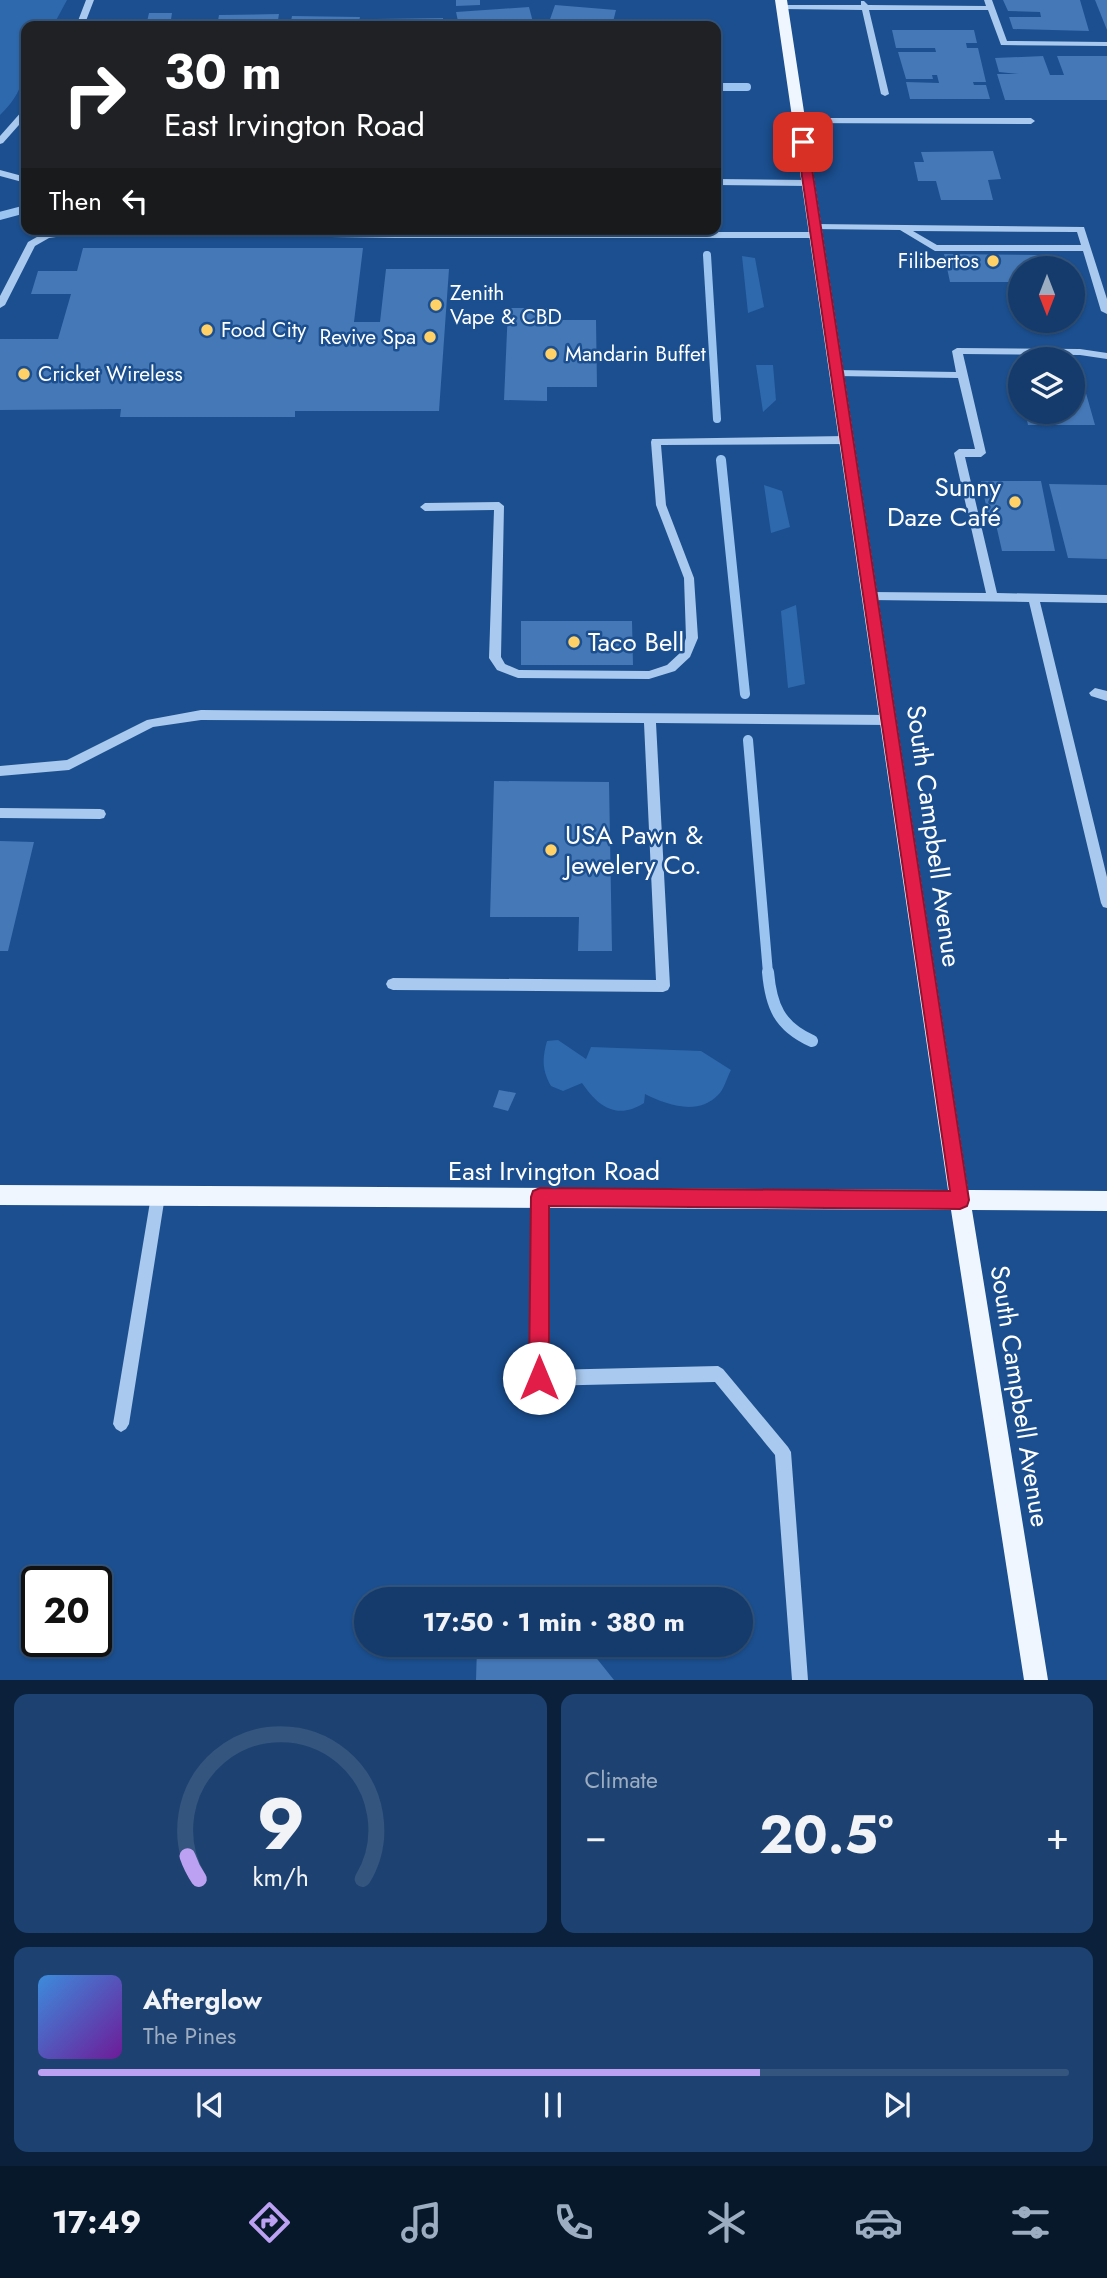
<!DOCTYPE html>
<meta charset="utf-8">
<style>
:root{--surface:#143b6b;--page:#1d4271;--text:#f1f3f6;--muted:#9dadc1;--line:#33557e;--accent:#bca0f2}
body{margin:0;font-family:Jost,sans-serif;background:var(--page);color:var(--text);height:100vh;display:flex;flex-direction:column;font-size:26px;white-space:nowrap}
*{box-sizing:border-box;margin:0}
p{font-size:23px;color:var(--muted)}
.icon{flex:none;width:38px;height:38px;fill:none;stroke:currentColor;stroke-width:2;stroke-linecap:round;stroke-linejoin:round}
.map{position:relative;height:1680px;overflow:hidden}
.drawer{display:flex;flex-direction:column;gap:14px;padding:14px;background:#0b203b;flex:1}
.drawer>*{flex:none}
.banner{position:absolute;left:21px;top:21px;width:700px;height:214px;border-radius:14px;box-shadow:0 2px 5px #0004,0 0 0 2px var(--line);background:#202124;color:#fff;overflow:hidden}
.needle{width:46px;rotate:180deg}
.buttons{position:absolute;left:1008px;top:256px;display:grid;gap:14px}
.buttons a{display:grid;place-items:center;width:77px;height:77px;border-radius:50%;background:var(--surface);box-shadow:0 2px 5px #0004,0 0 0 2px var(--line);font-size:35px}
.speed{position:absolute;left:21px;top:1566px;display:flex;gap:14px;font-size:35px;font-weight:700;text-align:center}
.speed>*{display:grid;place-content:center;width:91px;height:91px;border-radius:50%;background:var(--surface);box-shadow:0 2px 5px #0004,0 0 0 2px var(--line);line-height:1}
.speed .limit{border:4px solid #111;border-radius:10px;background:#fff;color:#111}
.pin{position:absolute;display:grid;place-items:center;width:60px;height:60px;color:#fff;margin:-30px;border-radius:14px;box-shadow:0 4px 10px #0006}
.me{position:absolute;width:77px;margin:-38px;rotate:0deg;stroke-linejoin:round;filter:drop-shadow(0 0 5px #0008)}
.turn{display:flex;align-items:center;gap:24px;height:147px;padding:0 28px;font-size:32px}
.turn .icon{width:91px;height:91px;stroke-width:2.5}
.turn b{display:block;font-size:49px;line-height:60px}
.then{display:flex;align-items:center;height:66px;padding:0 28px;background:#0003;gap:14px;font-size:26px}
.big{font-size:52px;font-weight:700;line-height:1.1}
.drawer .widget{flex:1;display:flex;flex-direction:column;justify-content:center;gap:10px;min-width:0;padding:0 24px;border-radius:14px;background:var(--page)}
.drawer .dial{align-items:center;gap:0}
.dial svg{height:182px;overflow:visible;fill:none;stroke:var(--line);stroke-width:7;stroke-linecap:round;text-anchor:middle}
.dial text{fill:var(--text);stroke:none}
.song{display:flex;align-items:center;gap:21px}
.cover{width:84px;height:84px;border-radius:10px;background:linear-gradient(135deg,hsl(210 70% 55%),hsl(280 70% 35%))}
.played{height:7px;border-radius:4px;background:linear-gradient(90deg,var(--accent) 70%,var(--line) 70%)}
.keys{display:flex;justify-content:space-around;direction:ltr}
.heat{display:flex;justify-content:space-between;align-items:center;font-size:38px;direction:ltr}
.drawer .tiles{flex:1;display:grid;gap:14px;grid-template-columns:1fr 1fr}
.widget:last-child{grid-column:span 2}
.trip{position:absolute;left:354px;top:1587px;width:399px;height:70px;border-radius:35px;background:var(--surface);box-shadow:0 2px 5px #0004,0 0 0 2px var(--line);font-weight:700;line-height:70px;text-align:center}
.tabs{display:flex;height:112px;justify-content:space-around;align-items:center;background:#08182b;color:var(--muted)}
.tabs .icon{width:49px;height:49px}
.tabs .active{color:var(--accent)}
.tabs b{font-size:32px;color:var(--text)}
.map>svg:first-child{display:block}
</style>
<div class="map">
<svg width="1107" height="1680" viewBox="0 0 1107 1680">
<rect width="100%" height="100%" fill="#1b4f8f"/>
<path fill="#2e69ad" d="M0,0H67L53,26H26C26,63 29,88 0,115Z
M742,256L755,258L764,307L748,313Z
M756,365H773L776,400L763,412Z
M764,485L782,491L790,527L771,533Z
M796,605L805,684L788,688L781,611Z
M558,1040L586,1059L591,1047L701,1051L731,1070C727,1077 724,1090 718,1095C698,1116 667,1105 645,1094L644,1103C616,1121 597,1105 582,1083L563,1091L551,1086C542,1070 542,1059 547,1041Z"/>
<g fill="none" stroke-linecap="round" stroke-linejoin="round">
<path stroke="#9cc4f0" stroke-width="8" d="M716,87H747
M0,216L26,209
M707,255L717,419"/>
<path stroke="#9cc4f0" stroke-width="10" d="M721,460L745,694
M748,740L768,973"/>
<path stroke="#9cc4f0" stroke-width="12" d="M768,972C771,1006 779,1026 812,1041"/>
</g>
<path fill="#4478b7" d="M456,0H480V5L456,6Z
M1003,0H1080L1089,31L1013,29L1009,17H1041L1040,12L1008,11Z
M1095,0H1107V30Z
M555,5L616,10L612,26L548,25Z
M529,7L534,26H459L456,12Z
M149,13H172L170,26H146Z
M279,14L277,26H217L219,15Z
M292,16L360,17L358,26H290Z
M443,18V26H374L375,19Z
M892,30H974L977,43H966L967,48H978L986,82H973L974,85H986L990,99H910L906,82L939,83L937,75H932L933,79H906L898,52H936L935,48H896Z
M1043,56L1050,75H1064L1057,56H1107V100H1005L997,74H1019L999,72L995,58Z
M993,151L1001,179L988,180L993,200H941L936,181H918L914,162H924L921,152Z
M83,248H363L354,322H380L386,269H449L439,411H295V417H120L121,409L0,410V339H58L71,294H31L38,271H77Z
M944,254L1038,255L1042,268H1020V282H950Z
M508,308H548V320H596L597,387H547V401L504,400Z
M1073,365H1078L1095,425H1028L1025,411H1073Z
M981,481H1041L1055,551H1002L995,520H989Z
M1049,484L1107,485V559L1068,558Z
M521,621H632L633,665H521Z
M494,781L609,782L612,951H578L579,917H490Z
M0,841L34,842L8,951H0Z
M499,1090L516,1093L508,1111L493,1107Z
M586,1645L614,1680H476L477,1647Z"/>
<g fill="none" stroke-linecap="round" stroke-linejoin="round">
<path fill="#a9c9ee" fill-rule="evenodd" d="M86,0H94L84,26H76Z
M984,0H992L1007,41L1107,42V46L1001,45L988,10H869L889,94L885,96L881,94L862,10L782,9L778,7L782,5H861V1H864L868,5L986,6Z
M23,110H26V117L3,143L0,144V136Z
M800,118H1031L1035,121L1031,124L797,123V119Z
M0,170L26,177V183L0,176Z
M716,179L809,180L813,183L809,186L716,185Z
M815,224L1084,227L1107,299V314L1101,311L1083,251H935L900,230L812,229L811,227ZM913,231L1077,232L1081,245H937Z
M69,229L394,232H817L822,235L817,238H394L84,233L49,238L35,246L5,305L0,308V296L28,242L44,233Z
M957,348L1080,349L1107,353V359L1080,355L963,354L986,453L981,457H965L997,593L1107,595V603L1040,602L1107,877V908L1103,907L1101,903L1029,602L870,600L865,596L870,592L986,593L954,453L959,449H975L958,378L837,376L832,373L837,370L956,372L952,351Z
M847,436L852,440L847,444L661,445L666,505L694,578L698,638L690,657L675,671L649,679L518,678L497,670L489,658L494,510L425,511L420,507L425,503L499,502L504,506L501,657L505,664L519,670L649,671L667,665L681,652L686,638L684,578L656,505L651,442L652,439Z
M1095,688L1107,691V701L1091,696L1089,693Z
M201,710L889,715L895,720L889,725L656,723L670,986L668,990L663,992L393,990L388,988L386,984L388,980L393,978L656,980L644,723L201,720L153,727L69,770L0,776V766L67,760L147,720Z
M0,808L100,809L104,810L106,814L104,818L100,819L0,818Z
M158,1189L163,1191L165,1196L129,1424L126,1429L121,1432L116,1429L113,1424L151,1196L153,1191Z
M540,1190L545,1192L547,1197V1370L718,1366L723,1369L788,1447L791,1452L808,1680H792L775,1455L715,1382L539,1386L534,1383L531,1378L533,1197L535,1192Z"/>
<path fill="#f0f6ff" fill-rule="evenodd" d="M775,0H787L968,1190L1107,1191V1211L972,1210L1048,1680H1024L951,1210L0,1205V1185L948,1190Z"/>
</g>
<path fill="#e11d48" stroke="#92132f" stroke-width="2" d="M803,138L808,142L969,1200L967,1206L960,1209L549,1206V1378L546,1385L539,1387L532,1385L529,1378L531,1197L533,1191L540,1188L950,1191L797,142Z"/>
<g fill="#ffd166" stroke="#1b4f8f" stroke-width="2.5">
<circle cx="993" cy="261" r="7"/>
<circle cx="436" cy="305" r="7"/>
<circle cx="207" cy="330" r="7"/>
<circle cx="430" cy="337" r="7"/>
<circle cx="551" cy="354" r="7"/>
<circle cx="24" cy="374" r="7"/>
<circle cx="1015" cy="502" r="7"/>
<circle cx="574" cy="642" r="7"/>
<circle cx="551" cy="850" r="7"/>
</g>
<g text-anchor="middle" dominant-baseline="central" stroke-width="5" stroke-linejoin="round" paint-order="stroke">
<g font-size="21" fill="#fff" stroke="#1b4f8f" text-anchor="start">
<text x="979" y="261" text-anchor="end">Filibertos</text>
<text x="450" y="293">Zenith<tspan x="450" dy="24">Vape &amp; CBD</tspan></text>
<text x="221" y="330">Food City</text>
<text x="416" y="337" text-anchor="end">Revive Spa</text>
<text x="565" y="354">Mandarin Buffet</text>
<text x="38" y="374">Cricket Wireless</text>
</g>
<g font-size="26" fill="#fff" stroke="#1b4f8f" text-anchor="start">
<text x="1001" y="487" text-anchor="end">Sunny<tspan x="1001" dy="30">Daze Café</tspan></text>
<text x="588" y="642">Taco Bell</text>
<text x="565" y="835">USA Pawn &amp;<tspan x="565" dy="30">Jewelery Co.</tspan></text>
</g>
<g font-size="26" fill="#fff" stroke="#1b4f8f">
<text transform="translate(934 836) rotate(82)">South Campbell Avenue</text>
<text x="554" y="1171">East Irvington Road</text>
<text transform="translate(1020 1396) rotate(81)">South Campbell Avenue</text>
</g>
</g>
</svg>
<div class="buttons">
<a><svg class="needle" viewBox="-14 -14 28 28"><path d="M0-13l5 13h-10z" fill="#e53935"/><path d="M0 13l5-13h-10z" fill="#9dadc1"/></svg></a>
<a><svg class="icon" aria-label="layers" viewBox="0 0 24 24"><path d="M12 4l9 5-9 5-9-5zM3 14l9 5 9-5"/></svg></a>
</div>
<div class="speed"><div class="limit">20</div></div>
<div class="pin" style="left:803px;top:142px;background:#d93025"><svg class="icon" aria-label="arrive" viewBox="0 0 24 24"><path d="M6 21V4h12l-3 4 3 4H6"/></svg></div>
<svg class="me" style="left:539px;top:1378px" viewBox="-20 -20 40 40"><circle r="19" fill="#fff"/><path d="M0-13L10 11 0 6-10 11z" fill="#e11d48"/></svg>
<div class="trip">17:50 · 1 min · 380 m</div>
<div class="banner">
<div class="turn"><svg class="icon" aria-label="right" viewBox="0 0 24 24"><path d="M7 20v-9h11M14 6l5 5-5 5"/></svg><div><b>30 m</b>East Irvington Road</div></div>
<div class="then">Then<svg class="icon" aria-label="left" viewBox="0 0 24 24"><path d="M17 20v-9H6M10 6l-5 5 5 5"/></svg></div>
</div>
</div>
<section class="drawer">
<div class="tiles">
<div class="widget dial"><svg viewBox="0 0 100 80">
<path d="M14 69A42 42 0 1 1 86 69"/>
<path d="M14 69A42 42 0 0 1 9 59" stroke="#bca0f2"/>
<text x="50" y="56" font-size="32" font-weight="700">9</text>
<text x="50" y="72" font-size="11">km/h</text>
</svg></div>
<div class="widget"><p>Climate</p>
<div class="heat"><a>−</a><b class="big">20.5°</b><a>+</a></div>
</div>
<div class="widget">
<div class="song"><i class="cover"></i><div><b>Afterglow</b><p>The Pines</p></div></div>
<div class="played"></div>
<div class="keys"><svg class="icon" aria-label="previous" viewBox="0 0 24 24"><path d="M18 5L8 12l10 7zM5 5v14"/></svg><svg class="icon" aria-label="pause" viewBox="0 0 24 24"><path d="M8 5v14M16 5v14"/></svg><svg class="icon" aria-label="next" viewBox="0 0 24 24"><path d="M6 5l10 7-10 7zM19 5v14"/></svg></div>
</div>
</div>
</section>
<nav class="tabs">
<b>17:49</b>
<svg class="icon active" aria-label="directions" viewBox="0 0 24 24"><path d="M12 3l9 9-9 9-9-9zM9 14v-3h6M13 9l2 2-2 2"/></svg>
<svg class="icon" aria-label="music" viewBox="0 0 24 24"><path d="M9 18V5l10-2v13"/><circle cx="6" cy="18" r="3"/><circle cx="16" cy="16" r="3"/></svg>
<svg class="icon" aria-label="phone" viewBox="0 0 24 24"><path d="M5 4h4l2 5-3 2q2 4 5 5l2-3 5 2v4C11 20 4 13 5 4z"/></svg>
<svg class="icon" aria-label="climate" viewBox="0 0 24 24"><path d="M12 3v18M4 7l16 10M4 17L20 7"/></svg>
<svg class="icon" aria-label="car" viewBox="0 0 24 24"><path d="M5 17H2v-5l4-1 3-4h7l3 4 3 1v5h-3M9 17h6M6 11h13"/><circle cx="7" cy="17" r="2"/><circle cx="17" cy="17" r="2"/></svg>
<svg class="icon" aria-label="filters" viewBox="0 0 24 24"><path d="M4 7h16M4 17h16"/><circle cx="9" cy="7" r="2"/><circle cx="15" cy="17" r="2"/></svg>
</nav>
